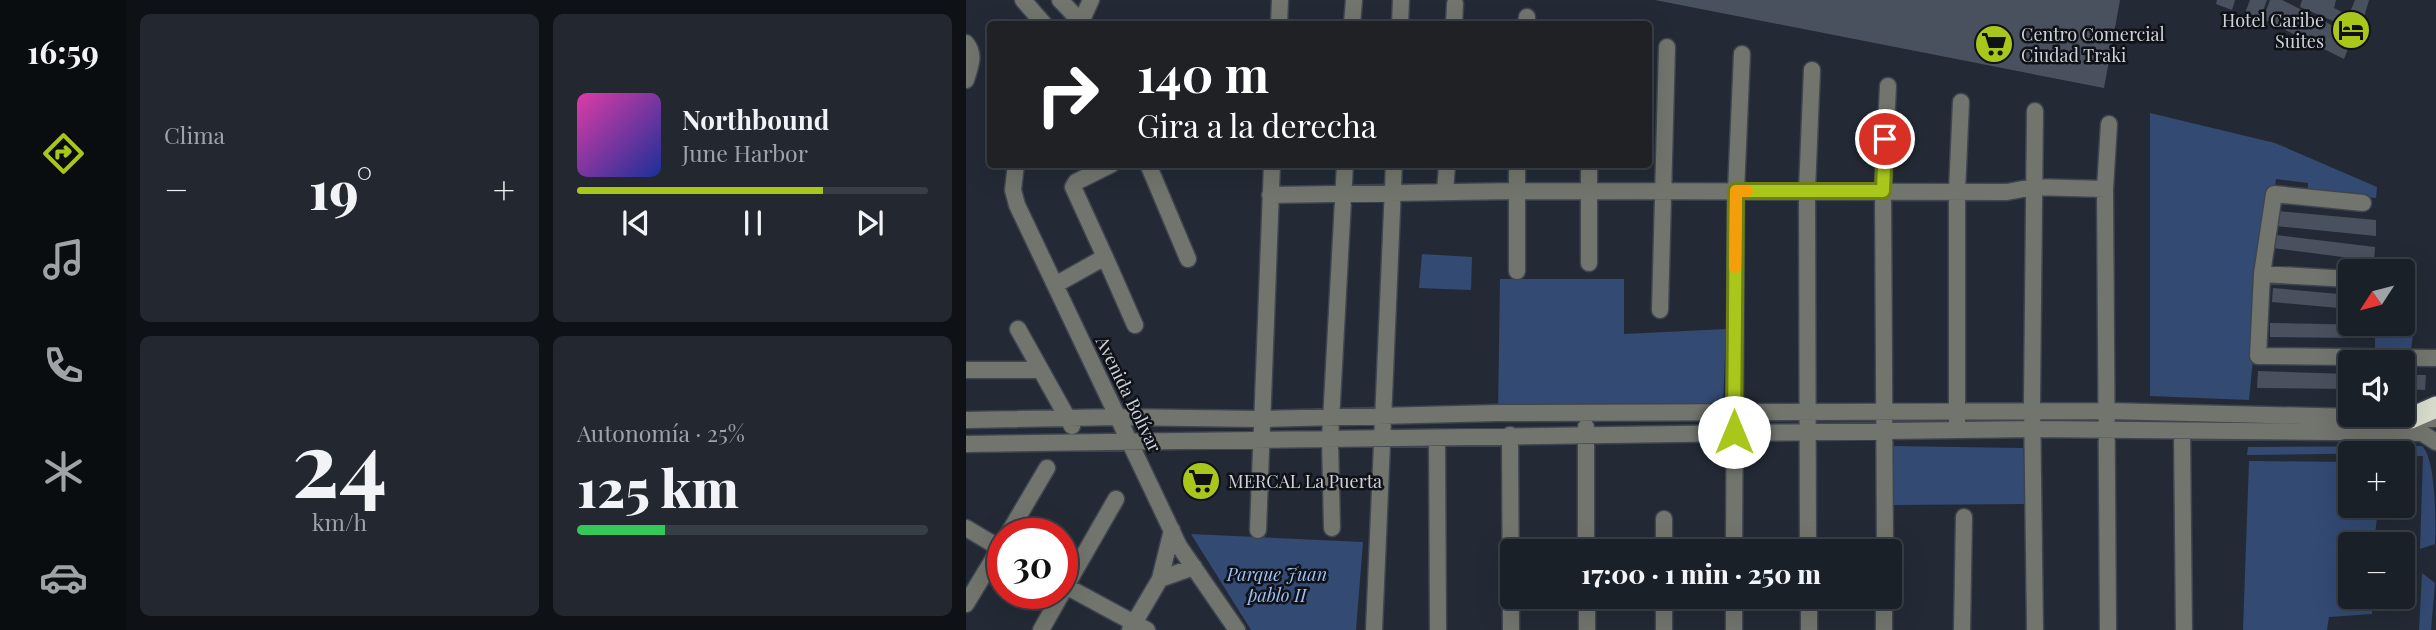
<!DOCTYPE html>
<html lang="es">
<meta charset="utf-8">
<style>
:root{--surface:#1a2028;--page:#232830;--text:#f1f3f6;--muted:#9fa3a8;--line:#383e45;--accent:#a9c71b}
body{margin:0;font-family:"Playfair Display",serif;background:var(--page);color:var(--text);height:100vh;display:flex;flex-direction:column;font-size:26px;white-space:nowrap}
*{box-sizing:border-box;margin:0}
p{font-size:23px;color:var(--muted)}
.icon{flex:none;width:38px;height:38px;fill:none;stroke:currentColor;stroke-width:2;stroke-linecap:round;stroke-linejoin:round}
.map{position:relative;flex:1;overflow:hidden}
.drawer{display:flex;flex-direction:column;gap:14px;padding:14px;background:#0e1216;width:840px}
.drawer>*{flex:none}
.banner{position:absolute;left:21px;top:21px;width:665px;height:147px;border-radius:7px;box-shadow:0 7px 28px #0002,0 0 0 2px var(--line);background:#202124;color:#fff;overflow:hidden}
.needle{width:46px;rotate:234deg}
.tools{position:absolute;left:1372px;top:259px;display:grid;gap:14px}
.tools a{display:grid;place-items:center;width:77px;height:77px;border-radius:7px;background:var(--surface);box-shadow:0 7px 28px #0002,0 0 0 2px var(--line);font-size:35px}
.speed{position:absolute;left:21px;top:518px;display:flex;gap:14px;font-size:35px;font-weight:700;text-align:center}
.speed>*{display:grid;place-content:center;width:91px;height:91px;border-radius:50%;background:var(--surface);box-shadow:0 7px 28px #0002,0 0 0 2px var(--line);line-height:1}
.speed .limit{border:10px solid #d22;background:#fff;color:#111}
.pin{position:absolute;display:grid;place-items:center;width:60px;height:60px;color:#fff;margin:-30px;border:4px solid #fff;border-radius:50%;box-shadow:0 2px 7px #0007}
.me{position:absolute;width:77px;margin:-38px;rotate:0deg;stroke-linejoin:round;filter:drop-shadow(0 0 5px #0008)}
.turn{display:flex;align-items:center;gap:24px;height:147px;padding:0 35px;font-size:32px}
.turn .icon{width:91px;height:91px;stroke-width:2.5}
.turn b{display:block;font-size:49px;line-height:60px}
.big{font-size:52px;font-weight:800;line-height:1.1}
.drawer .tile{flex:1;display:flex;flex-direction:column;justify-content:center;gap:10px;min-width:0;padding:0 24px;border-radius:10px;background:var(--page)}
.drawer .dial{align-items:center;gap:0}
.dial b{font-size:91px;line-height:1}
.song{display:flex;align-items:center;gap:21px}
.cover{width:84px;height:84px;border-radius:10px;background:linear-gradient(135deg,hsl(320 70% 55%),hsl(230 70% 35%))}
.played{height:7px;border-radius:4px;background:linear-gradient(90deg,var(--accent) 70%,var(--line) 70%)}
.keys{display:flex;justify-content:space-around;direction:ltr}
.heat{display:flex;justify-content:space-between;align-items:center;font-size:38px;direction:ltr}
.charge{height:10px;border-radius:5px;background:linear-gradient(90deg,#34c759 25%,var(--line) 0)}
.drawer .tiles{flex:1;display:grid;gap:14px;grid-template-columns:repeat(2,1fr)}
.trip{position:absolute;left:534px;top:539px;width:402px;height:70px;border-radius:7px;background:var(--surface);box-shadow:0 7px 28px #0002,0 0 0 2px var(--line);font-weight:800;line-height:70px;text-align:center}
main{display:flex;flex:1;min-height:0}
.tabs{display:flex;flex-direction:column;width:126px;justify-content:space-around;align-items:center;background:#0a0d10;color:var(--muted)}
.tabs .icon{width:49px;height:49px}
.tabs .on{color:var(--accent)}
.tabs b{font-size:32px;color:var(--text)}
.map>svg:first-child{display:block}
</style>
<main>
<nav class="tabs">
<b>16:59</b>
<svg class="icon on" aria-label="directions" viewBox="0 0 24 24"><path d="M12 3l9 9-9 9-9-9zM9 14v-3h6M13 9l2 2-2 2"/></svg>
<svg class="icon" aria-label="music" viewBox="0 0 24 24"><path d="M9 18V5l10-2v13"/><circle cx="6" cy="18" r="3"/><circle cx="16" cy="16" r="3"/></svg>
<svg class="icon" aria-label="phone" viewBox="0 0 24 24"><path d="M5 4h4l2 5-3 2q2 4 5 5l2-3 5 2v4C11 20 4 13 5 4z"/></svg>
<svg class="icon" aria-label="climate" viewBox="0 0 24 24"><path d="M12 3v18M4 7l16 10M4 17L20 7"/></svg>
<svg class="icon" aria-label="car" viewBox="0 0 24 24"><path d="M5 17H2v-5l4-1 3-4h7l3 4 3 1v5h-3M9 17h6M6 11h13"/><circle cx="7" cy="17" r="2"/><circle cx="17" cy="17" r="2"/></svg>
</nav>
<section class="drawer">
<div class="tiles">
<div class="tile"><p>Clima</p>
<div class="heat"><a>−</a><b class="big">19°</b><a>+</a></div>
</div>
<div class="tile">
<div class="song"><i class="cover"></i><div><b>Northbound</b><p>June Harbor</p></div></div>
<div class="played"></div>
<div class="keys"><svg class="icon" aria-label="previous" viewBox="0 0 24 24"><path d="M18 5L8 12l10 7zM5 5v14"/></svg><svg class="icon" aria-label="pause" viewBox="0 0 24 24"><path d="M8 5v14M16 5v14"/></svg><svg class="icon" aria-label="next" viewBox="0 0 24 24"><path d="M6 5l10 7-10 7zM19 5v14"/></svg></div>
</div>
<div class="tile dial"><b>24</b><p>km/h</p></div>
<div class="tile"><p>Autonomía · 25%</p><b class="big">125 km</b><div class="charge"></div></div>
</div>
</section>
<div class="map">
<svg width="1470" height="630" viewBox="0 0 1470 630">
<rect width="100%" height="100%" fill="#232a35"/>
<path fill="#334a73" d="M1184,113L1309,143L1411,187L1410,198L1342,191V183L1310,179L1309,187H1304L1283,400L1184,396Z
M456,254L506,257L505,290L453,288Z
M534,279H658V334L760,329L757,407L532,413Z
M1409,333L1447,334L1445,350L1440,349L1439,354L1409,353Z
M926,446L1057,448L1060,504L928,505Z
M1456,446C1470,460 1470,520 1469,544L1454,549L1457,456H1437V453L1281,455L1282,447Z
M1283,461L1384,462V506H1407L1411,517L1408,544H1384V597H1407L1406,614L1363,617L1361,630H1277Z
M225,534L397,542L390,630H285Z
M1456,573L1469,583L1465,630H1453Z"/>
<path fill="#4a515e" d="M689,0H1154L1138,88Z
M1251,0H1269L1266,10L1250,4Z
M1284,0H1301L1293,22L1278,16Z
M1304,0H1316L1387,36L1378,59L1297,19Z
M1336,0H1370L1368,8L1376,12L1372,23L1334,7Z
M1389,0H1403L1395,27L1380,22Z
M1312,211L1410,220V236L1310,226Z
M1310,235L1409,247L1408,261L1307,248Z
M1307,288L1384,295V309L1306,302Z
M1304,323L1403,325L1405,333L1395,338L1304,337Z
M1292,371L1384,374V389L1291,388Z
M1437,375H1460L1459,390L1437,389Z"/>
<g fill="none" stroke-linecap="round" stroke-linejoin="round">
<defs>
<path id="minor" d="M57,0L78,24
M94,0L115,22
M114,24L125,0
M313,24L314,0
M386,24L388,0
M434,24L435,0
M488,24L489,4
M560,24L561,17
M0,43C10,55 4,66 0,80
M1069,111L1066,400L1069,630
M50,164L47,190L51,205L213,546L271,630
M182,164L222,259
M623,164V263
M479,192L481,164
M304,195L550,191L1041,192L1067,187L1139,189
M1397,203L1308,194L1296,274L1292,356L1470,358
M139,257L169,325
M551,271V164
M1296,274L1384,279
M89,285L139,257L107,187L110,182L146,164
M694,310L701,47
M52,329L106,426
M0,370H73
M0,420L153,417L294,419L532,413L1142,411L1470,419
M991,422V191L995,102
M620,427V551
M1216,432L1218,630
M544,435L545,630
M471,439L472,630
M0,444L1067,429L1456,433L1470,442
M698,519V551
M0,528L37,550
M366,528L364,439L379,164
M292,530L306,164
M42,534L81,468
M768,551L770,191L776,54
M842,551L841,190L846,70
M919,551L917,191L922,86
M194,579L228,567
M96,584L181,630
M96,593L150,499
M621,597V630
M698,597V630
M768,597V630
M843,597V630
M0,604L37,543
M75,630L96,593
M164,630L194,579L206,530
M408,630L428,164
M918,630V597
M996,630L998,517
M1142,630L1139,189L1143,124"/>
<path id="highway" d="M1445,418L1470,407"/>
</defs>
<use href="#minor" stroke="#3e454f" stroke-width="19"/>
<use href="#highway" stroke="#3e454f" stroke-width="24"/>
<use href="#minor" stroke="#72746e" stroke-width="16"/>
<use href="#highway" stroke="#d8ddcd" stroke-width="21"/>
</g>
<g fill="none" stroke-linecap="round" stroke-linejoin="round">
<defs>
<path id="route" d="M768,432L770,191H917L919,139"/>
</defs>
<use href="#route" stroke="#6e8112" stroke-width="18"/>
<use href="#route" stroke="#a9c71b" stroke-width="12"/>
<path stroke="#f59e0b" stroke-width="12" d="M769,267L770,191H781"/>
</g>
<defs>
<symbol id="hotel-disc" viewBox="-11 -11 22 22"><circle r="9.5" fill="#a9c71b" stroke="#0f1217"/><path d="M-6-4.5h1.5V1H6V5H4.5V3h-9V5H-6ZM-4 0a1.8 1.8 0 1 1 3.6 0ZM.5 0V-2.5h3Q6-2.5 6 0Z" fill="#111"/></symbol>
<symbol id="supermarket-disc" viewBox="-11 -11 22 22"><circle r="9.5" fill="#a9c71b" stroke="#0f1217"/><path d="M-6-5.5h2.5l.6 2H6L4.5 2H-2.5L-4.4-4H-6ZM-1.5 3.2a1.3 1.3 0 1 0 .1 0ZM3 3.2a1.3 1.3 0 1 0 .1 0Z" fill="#111"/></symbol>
</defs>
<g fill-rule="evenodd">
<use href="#hotel-disc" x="1363" y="8" width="44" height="44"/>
<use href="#supermarket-disc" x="1006" y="22" width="44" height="44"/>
<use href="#supermarket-disc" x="213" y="459" width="44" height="44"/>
</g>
<g text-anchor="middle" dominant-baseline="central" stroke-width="5" stroke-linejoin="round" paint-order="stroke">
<g font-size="18" fill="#ced2da" stroke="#0f1217" text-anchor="start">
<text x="1358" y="20" text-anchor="end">Hotel Caribe<tspan x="1358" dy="21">Suites</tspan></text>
<text x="1055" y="34">Centro Comercial<tspan x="1055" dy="21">Ciudad Traki</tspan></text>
<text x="262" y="481">MERCAL La Puerta</text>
</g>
<g font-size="18" fill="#ced2da" stroke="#0f1217">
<text transform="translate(163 394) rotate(64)">Avenida Bolívar</text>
</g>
<g font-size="18" font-style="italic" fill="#9fbff6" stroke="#0f1217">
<text x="311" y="574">Parque Juan<tspan x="311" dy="21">pablo II</tspan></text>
</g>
</g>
</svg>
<div class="tools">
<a><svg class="needle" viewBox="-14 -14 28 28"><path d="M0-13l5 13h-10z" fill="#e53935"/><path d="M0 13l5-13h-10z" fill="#9fa3a8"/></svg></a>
<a><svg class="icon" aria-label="sound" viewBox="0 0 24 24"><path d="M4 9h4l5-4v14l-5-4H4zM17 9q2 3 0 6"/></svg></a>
<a>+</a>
<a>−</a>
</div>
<div class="speed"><div class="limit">30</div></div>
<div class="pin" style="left:919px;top:139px;background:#d93025"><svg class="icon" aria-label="arrive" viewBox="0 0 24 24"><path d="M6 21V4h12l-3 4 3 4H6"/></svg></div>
<svg class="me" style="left:768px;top:432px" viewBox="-20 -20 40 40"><circle r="19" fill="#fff"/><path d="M0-13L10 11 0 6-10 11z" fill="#a9c71b"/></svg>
<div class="trip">17:00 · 1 min · 250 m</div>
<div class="banner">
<div class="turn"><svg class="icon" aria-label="right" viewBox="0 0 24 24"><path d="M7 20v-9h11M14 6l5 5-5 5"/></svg><div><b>140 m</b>Gira a la derecha</div></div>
</div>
</div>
</main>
